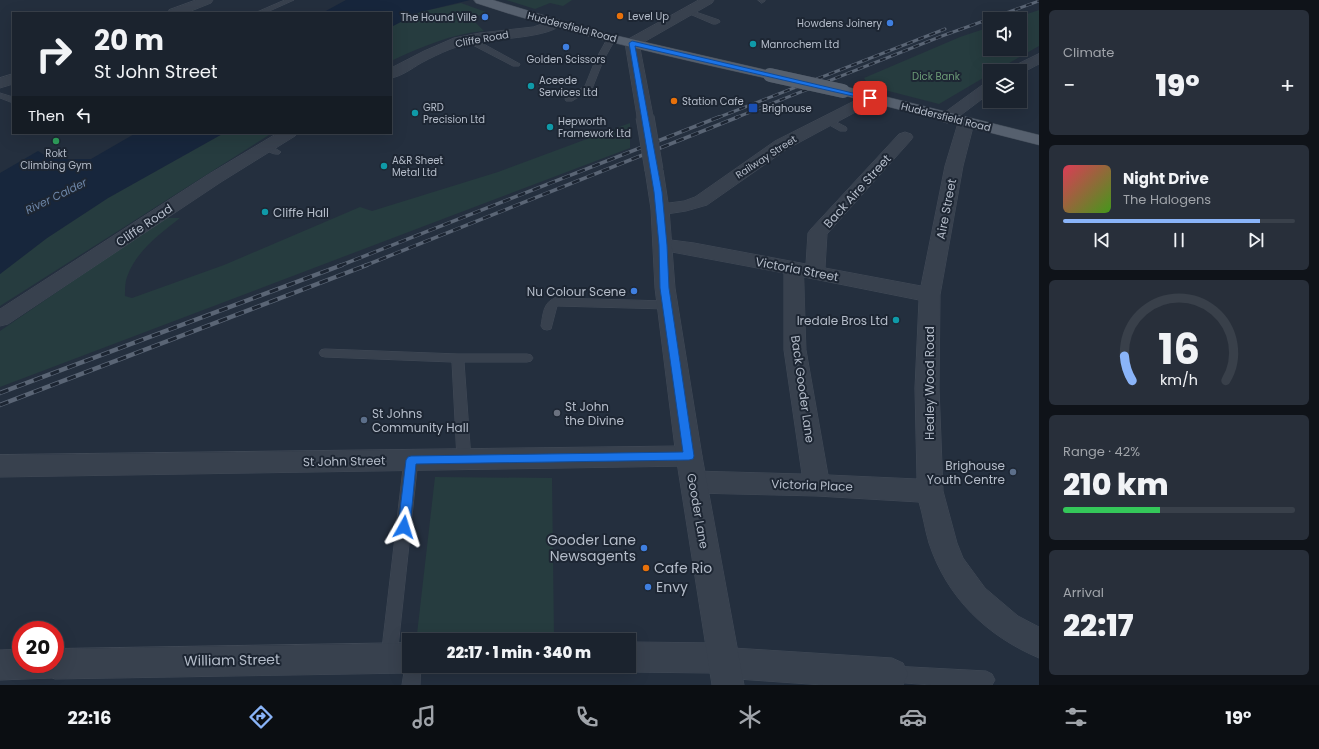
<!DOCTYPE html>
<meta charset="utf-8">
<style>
:root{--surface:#1b232e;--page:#282f3a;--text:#f1f3f6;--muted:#a0a4aa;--line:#39404a;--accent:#8ab4f8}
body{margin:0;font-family:Poppins,sans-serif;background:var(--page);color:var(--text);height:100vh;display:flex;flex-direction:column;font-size:15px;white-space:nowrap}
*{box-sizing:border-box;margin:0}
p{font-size:13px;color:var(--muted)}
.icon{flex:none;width:22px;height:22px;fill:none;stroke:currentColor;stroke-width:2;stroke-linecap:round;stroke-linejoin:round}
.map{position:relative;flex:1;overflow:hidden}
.details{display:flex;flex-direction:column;gap:10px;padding:10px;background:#0f1319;width:280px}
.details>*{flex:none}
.banner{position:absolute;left:12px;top:12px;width:380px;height:122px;border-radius:0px;box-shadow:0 4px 16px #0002,0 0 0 1px var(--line);background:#1b232e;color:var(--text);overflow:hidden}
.controls{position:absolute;left:983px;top:12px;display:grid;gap:8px}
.controls a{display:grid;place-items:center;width:44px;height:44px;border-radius:0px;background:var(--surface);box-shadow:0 4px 16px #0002,0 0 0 1px var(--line);font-size:20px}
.speed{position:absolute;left:12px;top:621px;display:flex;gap:8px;font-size:20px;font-weight:700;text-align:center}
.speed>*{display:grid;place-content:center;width:52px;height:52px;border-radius:50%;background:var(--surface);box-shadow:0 4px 16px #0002,0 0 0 1px var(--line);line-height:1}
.speed .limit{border:6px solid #d22;background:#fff;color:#111}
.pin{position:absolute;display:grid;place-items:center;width:34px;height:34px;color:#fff;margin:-17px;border-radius:8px;box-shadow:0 2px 6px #0006}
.me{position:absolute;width:44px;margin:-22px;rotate:6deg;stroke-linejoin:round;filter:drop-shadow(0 0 3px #0008)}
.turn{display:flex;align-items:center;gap:14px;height:84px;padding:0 16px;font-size:18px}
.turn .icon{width:52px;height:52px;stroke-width:2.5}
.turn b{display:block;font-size:28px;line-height:34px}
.then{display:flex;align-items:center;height:38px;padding:0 16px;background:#0003;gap:8px;font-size:15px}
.big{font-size:30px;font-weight:800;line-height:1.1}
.details .widget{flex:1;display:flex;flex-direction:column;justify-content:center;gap:6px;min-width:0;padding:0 14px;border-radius:6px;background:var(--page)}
.details .dial{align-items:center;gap:0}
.dial svg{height:104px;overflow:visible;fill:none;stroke:var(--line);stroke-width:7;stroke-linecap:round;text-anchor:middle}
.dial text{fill:var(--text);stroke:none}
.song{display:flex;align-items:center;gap:12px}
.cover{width:48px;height:48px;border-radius:6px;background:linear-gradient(135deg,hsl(350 70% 55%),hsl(100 70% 35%))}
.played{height:4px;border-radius:2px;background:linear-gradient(90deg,var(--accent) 85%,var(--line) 85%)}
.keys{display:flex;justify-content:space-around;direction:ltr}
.heat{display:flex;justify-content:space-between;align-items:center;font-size:22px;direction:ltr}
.charge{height:6px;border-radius:3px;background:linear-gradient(90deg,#34c759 42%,var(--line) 0)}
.trip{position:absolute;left:402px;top:633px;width:234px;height:40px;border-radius:0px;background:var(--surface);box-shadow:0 4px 16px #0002,0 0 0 1px var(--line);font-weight:800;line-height:40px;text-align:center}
.dock{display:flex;height:64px;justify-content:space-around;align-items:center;background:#0b0e12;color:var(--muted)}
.dock .icon{width:28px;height:28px}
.dock .selected{color:var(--accent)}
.dock b{font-size:18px;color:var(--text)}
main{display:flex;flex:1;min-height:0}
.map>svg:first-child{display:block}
</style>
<main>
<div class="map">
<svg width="1039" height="685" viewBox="0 0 1039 685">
<rect width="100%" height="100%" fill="#242f3e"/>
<path fill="#263c3f" d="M506,0H572L563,6L550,3L535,9Z
M461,3L486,12L472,19L484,31C451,34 421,47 391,61V27L420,12Z
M1039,10V46L995,71H990V74L939,104L869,86L864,78L960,37L990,27V49H1020V19H1012Z
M630,123V148L0,387V331L165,218H180C160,234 136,251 127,277C125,282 125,290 125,296L132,298L224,265L360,207L372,211L498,172Z
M224,133H272L0,306V274L47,238L108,198Z
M435,477L552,478L554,636L417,634Z"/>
<path fill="#17263c" d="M346,0H470L420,12L391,27V13H322Z
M136,133H224L108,198L47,238L0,274V173L38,151L51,159H91Z"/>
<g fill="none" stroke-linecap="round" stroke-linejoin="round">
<defs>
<path id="service" d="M285,0H294L265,13H255Z
M758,0H765V1L762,3Z
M687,9L719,20L720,22L716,24H713L685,12L683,11Z
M609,36H615L616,38L603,61L592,89L572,101H566L565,99L566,97L585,86L595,61Z
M465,37H471L520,64L519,66H513L465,41Z
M0,93L13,97V103L0,98Z
M827,117L846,127L847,129L846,131H840L824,122L823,120L824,118Z
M267,143L281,152L279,154C273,155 266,151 262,146Z
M555,298L667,301L671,302L673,305L671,308L667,309L557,306L551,329L547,330L543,329L541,326C543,315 543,302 555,298Z
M325,349L458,354H527L531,355L533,358L531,361L527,362H464L471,459L469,463L464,465L459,463L457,459L452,362L325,357L321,356L319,353L321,350Z
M411,454L416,456L418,460L397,657L395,663L389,665L383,663L381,657L404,460L406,456Z
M409,659V666H421L420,685H402L405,666Z
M892,666L986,671L992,674L995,680L992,685H931L892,682L886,680L884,674L886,668Z"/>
<path id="minor" d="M699,0H714L712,3L637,46L632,47L627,46L625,43L627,40Z
M554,20L559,21L561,24C552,37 497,39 481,41C459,44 440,53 421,63C411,69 402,76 391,78V68L424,51L454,38L480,33L533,27Z
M1039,54V64L1020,74V71H1008L1010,68Z
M990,82V93L953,121L947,123L941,121L939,118L941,115L985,83Z
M871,93L876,95L879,98L876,101L787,149L707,205L686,211L660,215L654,213L651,209L654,205L684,201L695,197L775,141L866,95Z
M966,118L972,120L974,123L963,166L940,295L939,388L943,491L957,543L963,558L985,588L1018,616L1039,627V658C987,636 947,598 929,543C925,530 923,515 919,502L817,496L694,493L685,490L681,482L685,474L694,471L802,474L784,350V273L656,249L653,245L656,241L663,239L694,243L806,264L808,233L811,229L899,134L905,132L911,134L913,137L911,140L827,234L825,268L921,286L945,166L958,123L960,120ZM804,277L919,300L915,388L917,479L828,475L806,350Z
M278,133H297L295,136L221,182L8,324L0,326V309L209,174Z
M689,446L698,449L702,456L698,463L689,466L0,477V455Z
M629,642L722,643L733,648L892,658L903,663L908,674L903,685H823L723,678L712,673L629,672L618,668L617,666H629Z
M409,643V666H421L420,669L409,673L55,679L52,678L0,680V650L21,649V664H55V649Z"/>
<path id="tertiary" d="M196,0H213L211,3L186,13H168L169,10Z
M632,39L637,40L639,43L653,116L651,119L645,121L639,119L637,116L625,43L627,40Z
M13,74V84L0,88V78Z
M654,165L660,166L663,170L669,209L675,288L702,456L744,685H712L676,456L655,288L651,209L645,170L648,166Z"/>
<path id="primary" d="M474,0H493L592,30L770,71L775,72L777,75L775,78L770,79C671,57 572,35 476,3Z
M843,86L1039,135V145L838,94L835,91L838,88Z"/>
</defs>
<use href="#service" stroke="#414a57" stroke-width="1"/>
<use href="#minor" stroke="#414a57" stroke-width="1"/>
<use href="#tertiary" stroke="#414a57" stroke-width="1"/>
<use href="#primary" stroke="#414a57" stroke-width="1"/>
<use href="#service" fill="#38414e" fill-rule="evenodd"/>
<use href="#minor" fill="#38414e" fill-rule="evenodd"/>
<use href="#tertiary" fill="#38414e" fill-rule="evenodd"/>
<use href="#primary" fill="#56606e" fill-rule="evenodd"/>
<defs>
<path id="rail-far2" d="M717,118L945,29
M735,118L942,36L1039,1"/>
<path id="rail-far1" d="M339,266L719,117
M364,266L738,117"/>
<path id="rail" d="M0,393L342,265
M0,405L367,265"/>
</defs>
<use href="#rail-far2" stroke="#5a6575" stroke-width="3"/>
<use href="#rail-far1" stroke="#5a6575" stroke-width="3.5"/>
<use href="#rail" stroke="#5a6575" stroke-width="4.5"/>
<use href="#rail-far2" stroke="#1d2633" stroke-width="2" stroke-dasharray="6" stroke-linecap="butt"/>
<use href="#rail-far1" stroke="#1d2633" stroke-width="2.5" stroke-dasharray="8" stroke-linecap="butt"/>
<use href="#rail" stroke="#1d2633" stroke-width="3" stroke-dasharray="9" stroke-linecap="butt"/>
<defs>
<path id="tertiary-bridge-far1" d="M645,116V118"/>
<path id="tertiary-bridge" d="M645,117L654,170"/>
<path id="primary-bridge" d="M770,75L843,91"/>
</defs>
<use href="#tertiary-bridge-far1" stroke="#414a57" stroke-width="14" stroke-linecap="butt"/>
<use href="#tertiary-bridge" stroke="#414a57" stroke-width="19" stroke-linecap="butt"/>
<use href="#primary-bridge" stroke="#414a57" stroke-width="14" stroke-linecap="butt"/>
<use href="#tertiary-bridge-far1" stroke="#38414e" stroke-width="14"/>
<use href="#tertiary-bridge" stroke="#38414e" stroke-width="18"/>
<use href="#primary-bridge" stroke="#56606e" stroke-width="14"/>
</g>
<path fill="#1a73e8" stroke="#114b97" d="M632,41L874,98L870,100L635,46L662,192L667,245L669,288L694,456L693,459L689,460L416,464L410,527L408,530L404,532L400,530L398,527L406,460L408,457L411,456L683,452L660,288L659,245L654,192L629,43Z"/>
<g fill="#e8710a" stroke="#1d2633" stroke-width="1.5">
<circle cx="620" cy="16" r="4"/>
<circle cx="674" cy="101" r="4"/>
<circle cx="646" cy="568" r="4"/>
</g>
<g fill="#3f7fe0" stroke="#1d2633" stroke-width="1.5">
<circle cx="485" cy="17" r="4"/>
<circle cx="890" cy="23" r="4"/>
<circle cx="566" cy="47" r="4"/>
<circle cx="634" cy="291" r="4"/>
<circle cx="644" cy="548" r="4"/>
<circle cx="648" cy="587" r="4"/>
</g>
<g fill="#0f9aa8" stroke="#1d2633" stroke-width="1.5">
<circle cx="753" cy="44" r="4"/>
<circle cx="531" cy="86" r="4"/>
<circle cx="415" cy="113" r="4"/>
<circle cx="550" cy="127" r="4"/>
<circle cx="384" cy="166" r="4"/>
<circle cx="265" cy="212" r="4"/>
<circle cx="896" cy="320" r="4"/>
</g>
<rect fill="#1a4fb4" stroke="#1d2633" stroke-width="1.5" x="748" y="103" width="10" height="10" rx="2"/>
<circle fill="#2e9e5b" stroke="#1d2633" stroke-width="1.5" cx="56" cy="141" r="4"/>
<circle fill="#6b7280" stroke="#1d2633" stroke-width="1.5" cx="557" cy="413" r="4"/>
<g fill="#5c6f8a" stroke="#1d2633" stroke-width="1.5">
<circle cx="364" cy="420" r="4"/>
<circle cx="1013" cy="472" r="4"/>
</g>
<g text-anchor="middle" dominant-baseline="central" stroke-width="4" stroke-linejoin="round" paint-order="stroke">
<g font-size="10" fill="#b4bcc9" stroke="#1d2633" text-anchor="start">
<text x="628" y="16">Level Up</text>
<text x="477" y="17" text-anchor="end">The Hound Ville</text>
<text x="882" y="23" text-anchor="end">Howdens Joinery</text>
<text x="761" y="44">Manrochem Ltd</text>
<text x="566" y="59" text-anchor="middle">Golden Scissors</text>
<text x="539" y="80">Aceede<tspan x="539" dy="12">Services Ltd</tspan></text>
<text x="682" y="101">Station Cafe</text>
<text x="423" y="107">GRD<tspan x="423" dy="12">Precision Ltd</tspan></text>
<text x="762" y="108">Brighouse</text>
<text x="558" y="121">Hepworth<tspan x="558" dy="12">Framework Ltd</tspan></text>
<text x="56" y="153" text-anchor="middle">Rokt<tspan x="56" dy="12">Climbing Gym</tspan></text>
<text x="392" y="160">A&amp;R Sheet<tspan x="392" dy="12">Metal Ltd</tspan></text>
</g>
<g font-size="10" fill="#b4bcc9" stroke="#1d2633">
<text transform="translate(572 27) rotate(15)">Huddersfield Road</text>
<text transform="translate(482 39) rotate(-10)">Cliffe Road</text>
<text transform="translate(946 117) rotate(14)">Huddersfield Road</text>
<text transform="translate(766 157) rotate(-33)">Railway Street</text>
</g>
<g font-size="10" fill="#6b9a76" stroke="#1d2633">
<text x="936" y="76">Dick Bank</text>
</g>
<g font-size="11" font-style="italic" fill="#6d86a8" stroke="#1d2633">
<text transform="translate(56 196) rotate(-26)">River Calder</text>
</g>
<g font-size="12" fill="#b4bcc9" stroke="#1d2633">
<text transform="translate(857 191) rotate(-48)">Back Aire Street</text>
<text transform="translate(946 209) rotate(-79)">Aire Street</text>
<text transform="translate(144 225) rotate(-34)">Cliffe Road</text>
<text transform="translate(797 269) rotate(11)">Victoria Street</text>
<text transform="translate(929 383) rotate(-90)">Healey Wood Road</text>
<text transform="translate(803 389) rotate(82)">Back Gooder Lane</text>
<text transform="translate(344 461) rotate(-1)">St John Street</text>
<text transform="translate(812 485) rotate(2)">Victoria Place</text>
<text transform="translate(698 511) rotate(80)">Gooder Lane</text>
</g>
<g font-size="12" fill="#b4bcc9" stroke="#1d2633" text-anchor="start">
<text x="273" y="212">Cliffe Hall</text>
<text x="626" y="291" text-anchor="end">Nu Colour Scene</text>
<text x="888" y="320" text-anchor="end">Iredale Bros Ltd</text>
<text x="565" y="406">St John<tspan x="565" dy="14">the Divine</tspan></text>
<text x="372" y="413">St Johns<tspan x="372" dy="14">Community Hall</tspan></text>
<text x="1005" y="465" text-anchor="end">Brighouse<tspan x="1005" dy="14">Youth Centre</tspan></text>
</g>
<g font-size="14" fill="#b4bcc9" stroke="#1d2633" text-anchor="start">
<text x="636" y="540" text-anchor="end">Gooder Lane<tspan x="636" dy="16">Newsagents</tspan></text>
<text x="654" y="568">Cafe Rio</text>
<text x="656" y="587">Envy</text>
</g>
<g font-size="14" fill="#b4bcc9" stroke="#1d2633">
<text transform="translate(232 660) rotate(-1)">William Street</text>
</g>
</g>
</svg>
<div class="controls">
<a><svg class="icon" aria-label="sound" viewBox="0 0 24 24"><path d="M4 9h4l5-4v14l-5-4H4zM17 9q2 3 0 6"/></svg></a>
<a><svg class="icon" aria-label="layers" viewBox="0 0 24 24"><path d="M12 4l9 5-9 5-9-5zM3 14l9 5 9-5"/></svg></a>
</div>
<div class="speed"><div class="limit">20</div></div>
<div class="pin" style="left:870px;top:98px;background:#d93025"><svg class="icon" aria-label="arrive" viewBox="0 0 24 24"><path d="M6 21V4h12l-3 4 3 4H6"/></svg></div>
<svg class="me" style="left:404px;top:527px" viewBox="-20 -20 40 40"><path d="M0-17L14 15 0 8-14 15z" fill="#1a73e8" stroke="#fff" stroke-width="4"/></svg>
<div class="trip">22:17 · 1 min · 340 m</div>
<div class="banner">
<div class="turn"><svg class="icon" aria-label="right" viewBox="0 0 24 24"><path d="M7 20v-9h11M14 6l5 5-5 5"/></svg><div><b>20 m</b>St John Street</div></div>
<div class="then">Then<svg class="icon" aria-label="left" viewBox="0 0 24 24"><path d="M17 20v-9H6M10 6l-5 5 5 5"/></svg></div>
</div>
</div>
<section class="details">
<div class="widget"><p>Climate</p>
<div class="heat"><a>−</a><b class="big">19°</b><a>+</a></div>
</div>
<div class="widget">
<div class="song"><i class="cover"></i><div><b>Night Drive</b><p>The Halogens</p></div></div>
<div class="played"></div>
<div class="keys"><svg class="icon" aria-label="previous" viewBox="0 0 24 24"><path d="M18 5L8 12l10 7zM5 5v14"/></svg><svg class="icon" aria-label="pause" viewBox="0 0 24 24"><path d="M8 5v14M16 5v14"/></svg><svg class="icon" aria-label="next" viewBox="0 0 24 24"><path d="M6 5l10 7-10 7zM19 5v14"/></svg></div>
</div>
<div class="widget dial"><svg viewBox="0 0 100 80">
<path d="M14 69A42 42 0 1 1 86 69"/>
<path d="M14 69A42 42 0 0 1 8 50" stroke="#8ab4f8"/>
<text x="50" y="56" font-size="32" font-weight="700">16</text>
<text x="50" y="72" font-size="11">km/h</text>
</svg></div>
<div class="widget"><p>Range · 42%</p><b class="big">210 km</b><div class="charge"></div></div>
<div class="widget"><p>Arrival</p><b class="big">22:17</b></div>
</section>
</main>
<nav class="dock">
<b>22:16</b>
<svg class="icon selected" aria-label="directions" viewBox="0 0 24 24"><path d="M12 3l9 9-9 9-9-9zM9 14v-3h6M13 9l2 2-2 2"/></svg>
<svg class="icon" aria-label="music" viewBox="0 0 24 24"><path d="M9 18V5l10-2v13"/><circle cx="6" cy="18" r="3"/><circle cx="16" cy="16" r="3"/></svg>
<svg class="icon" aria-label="phone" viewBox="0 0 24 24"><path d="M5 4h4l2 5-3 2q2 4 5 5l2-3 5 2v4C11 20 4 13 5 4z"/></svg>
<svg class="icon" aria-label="climate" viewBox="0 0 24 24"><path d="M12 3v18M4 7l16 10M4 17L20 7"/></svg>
<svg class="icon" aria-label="car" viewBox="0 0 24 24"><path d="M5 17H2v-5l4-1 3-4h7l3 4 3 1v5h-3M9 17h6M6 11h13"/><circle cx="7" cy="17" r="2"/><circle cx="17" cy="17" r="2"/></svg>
<svg class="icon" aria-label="filters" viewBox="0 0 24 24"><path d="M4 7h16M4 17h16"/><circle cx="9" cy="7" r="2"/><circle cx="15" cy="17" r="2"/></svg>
<b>19°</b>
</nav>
